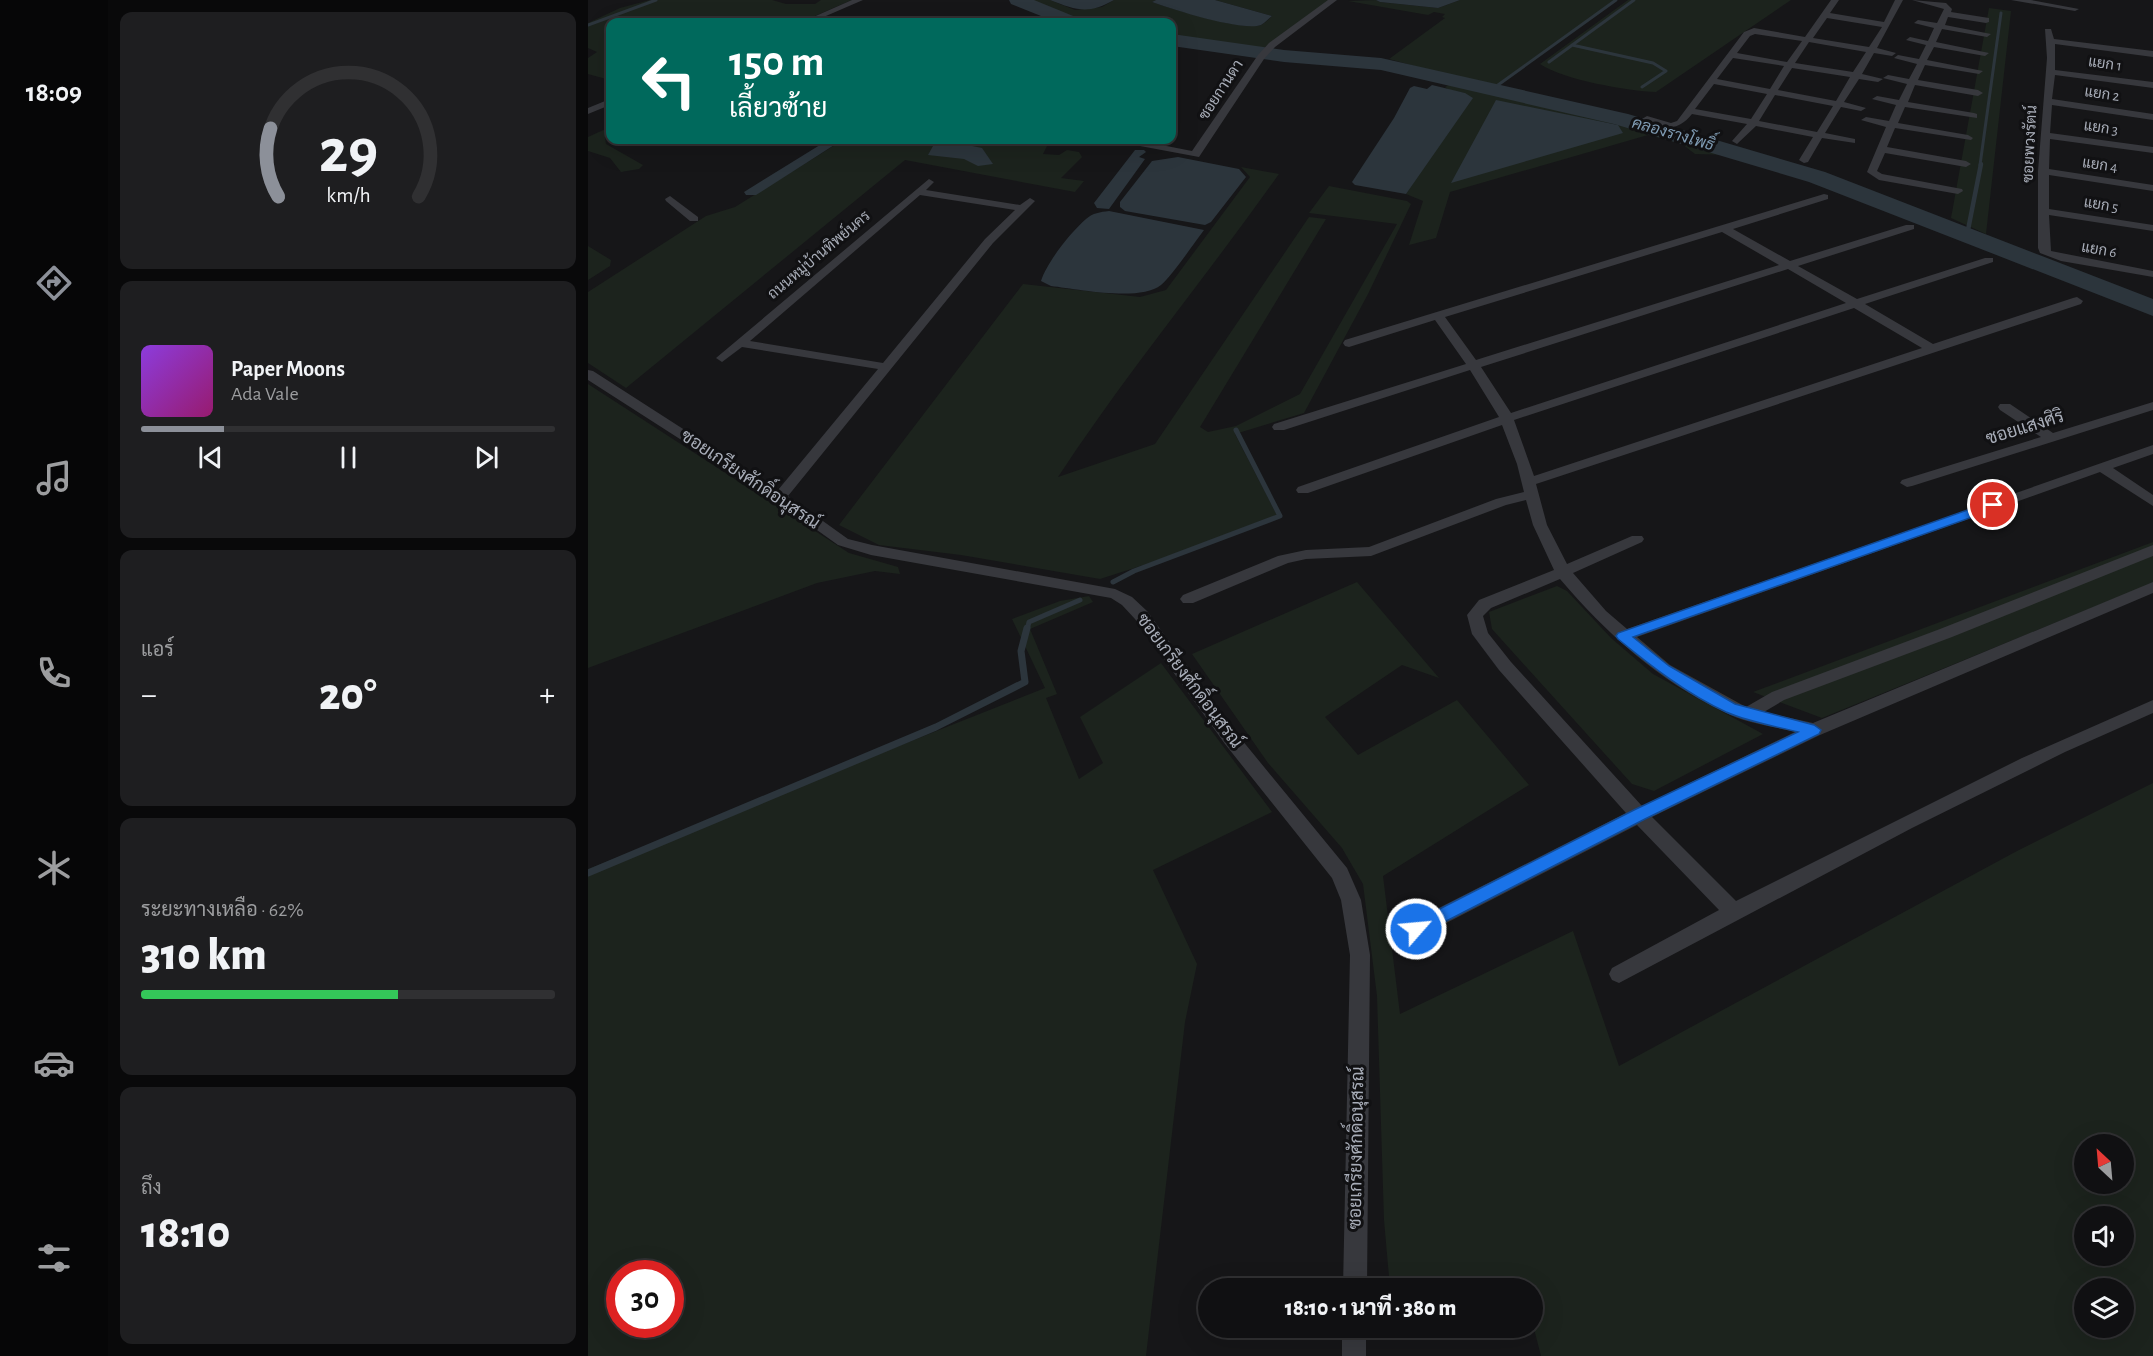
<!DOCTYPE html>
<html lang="th">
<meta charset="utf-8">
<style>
:root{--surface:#101012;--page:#1e1e20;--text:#f1f3f6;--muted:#9c9d9f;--line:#303032;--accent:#8c9099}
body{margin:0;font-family:"Alegreya Sans",Sarabun,sans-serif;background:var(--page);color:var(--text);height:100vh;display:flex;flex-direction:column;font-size:22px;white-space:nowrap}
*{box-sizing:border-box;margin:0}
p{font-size:20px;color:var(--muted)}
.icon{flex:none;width:33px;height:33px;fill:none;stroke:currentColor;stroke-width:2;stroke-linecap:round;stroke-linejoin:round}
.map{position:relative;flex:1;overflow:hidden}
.details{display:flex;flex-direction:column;gap:12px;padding:12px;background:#09090a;width:480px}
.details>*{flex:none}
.hud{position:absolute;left:18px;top:18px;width:570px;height:126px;border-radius:12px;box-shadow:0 6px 24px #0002,0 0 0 2px var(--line);background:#00695c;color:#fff;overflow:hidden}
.needle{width:39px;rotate:334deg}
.controls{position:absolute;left:1486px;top:1134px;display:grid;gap:12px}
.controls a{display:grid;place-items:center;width:60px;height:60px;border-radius:50%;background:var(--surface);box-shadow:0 6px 24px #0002,0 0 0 2px var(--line);font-size:30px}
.speed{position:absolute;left:18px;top:1260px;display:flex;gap:12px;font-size:30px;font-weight:700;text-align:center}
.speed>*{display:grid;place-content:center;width:78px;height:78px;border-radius:50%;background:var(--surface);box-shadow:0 6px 24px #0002,0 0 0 2px var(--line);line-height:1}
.speed .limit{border:9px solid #d22;background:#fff;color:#111}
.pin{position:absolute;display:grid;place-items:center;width:51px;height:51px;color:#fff;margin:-26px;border:3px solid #fff;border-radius:50%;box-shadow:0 2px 6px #0007}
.me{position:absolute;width:66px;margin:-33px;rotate:63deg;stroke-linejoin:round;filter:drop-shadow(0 0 4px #0008)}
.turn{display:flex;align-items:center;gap:21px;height:126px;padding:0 24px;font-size:27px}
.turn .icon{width:78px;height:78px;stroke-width:2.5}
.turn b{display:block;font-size:42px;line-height:51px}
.big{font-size:45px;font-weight:800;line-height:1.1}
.details .tile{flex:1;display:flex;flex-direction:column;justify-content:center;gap:9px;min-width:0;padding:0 21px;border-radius:12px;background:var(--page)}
.details .dial{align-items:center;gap:0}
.dial svg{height:156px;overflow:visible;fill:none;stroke:var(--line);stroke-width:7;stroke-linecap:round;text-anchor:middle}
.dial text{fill:var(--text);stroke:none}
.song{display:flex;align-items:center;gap:18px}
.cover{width:72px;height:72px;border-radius:9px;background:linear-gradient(135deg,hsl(270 70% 55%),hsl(320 70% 35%))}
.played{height:6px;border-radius:3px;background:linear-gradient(90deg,var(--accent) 20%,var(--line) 20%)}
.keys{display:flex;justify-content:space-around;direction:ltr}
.heat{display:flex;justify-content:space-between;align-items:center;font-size:33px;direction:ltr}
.charge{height:9px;border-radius:4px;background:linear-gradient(90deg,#34c759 62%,var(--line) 0)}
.trip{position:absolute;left:610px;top:1278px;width:345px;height:60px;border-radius:30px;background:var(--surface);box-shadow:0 6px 24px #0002,0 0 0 2px var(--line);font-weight:800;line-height:60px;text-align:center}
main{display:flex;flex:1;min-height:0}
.tabs{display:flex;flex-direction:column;width:108px;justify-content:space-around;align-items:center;background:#060607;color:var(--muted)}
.tabs .icon{width:42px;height:42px}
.tabs .selected{color:var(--accent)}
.tabs b{font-size:27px;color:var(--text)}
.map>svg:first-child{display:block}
</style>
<main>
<nav class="tabs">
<b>18:09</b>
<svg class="icon selected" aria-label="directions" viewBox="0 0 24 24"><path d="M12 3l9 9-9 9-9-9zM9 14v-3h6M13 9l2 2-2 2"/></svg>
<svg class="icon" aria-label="music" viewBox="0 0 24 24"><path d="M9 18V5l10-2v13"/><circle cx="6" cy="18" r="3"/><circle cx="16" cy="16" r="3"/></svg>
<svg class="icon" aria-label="phone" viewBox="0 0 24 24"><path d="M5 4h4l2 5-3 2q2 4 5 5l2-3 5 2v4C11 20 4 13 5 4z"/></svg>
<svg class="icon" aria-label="climate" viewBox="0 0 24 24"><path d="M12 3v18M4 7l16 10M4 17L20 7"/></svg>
<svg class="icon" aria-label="car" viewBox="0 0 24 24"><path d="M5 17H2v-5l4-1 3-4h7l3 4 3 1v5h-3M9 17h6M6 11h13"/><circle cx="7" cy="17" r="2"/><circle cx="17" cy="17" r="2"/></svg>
<svg class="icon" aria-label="filters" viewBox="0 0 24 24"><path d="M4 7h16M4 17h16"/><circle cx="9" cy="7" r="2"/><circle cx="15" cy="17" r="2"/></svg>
</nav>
<section class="details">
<div class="tile dial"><svg viewBox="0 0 100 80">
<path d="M14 69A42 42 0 1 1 86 69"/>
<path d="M14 69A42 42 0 0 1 10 34" stroke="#8c9099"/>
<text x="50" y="56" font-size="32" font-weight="700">29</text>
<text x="50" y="72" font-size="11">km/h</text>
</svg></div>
<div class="tile">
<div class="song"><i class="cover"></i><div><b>Paper Moons</b><p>Ada Vale</p></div></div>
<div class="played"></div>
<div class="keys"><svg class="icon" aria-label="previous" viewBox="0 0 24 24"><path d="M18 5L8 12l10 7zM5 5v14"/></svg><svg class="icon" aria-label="pause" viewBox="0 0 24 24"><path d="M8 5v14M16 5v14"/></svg><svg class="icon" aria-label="next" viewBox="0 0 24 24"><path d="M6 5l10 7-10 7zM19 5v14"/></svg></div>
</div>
<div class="tile"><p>แอร์</p>
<div class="heat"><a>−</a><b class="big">20°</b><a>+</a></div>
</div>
<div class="tile"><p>ระยะทางเหลือ · 62%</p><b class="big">310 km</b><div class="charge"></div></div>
<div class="tile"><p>ถึง</p><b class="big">18:10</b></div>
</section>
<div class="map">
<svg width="1565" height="1356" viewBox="0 0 1565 1356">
<rect width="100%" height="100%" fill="#161618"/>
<path fill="#1c231d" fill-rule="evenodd" d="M62,0H184L198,4H227L233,0H264L213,22H22V80L0,74V58L9,52L0,48V23L32,8Z
M438,0H462L487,10L514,7L526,0H568L564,2C585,9 653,31 673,25C677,23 681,19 684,16L627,0H742L676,48L584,36V22H495Z
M788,0L792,2L850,8L872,0H1028L908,85H895L801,59L857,18L854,17L857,14L846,12L840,15L760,1Z
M1040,0H1203L1068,92C1040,91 976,80 952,64Z
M1401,8L1423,11L1398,234L1363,218Z
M863,84L1030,121L1144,155L1107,154L1094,144L1060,135L862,192L848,238L821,245L835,201L818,194L877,93L861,90L857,87ZM982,116L1030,125L864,182Z
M22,127V134L17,137L18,144L55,165L51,169L33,172L22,158L0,151V137Z
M255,140H426L460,144L455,154L471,155L479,150L491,152L494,157L473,178L496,181L487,192L317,160L38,388L0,363V292L118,216L147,207Z
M653,167L691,174C619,276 539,372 470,477L567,444L721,217L738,219L612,427L620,432L648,426L712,394L809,224L721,213L741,186L819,201L823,204L780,294L716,413L647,434L689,515L565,562L512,579L373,555L291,545L251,525L435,284L552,297L578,290L662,177Z
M0,246L23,260L22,266L0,280Z
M0,384L261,553L310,567L312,574L287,571L229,583L0,668Z
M1565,542V583L1234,718L1165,692Z
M769,582L851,678L814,665L737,717L770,755L869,700L941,785L795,876L812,1014L985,931L1031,1066L1429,851L1565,783V1356H953L945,1325V1288H802L796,1220L789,996L775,884L754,848L680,763L604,654ZM1497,1144H1536V1184H1497ZM1497,1216H1536V1256H1497ZM1497,1288H1536V1328H1497Z
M969,586L979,591L1023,638L1065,674L1175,734L1066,791L1044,784L904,629L901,612Z
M501,596L505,602L442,629L469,694L458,698L491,779L515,763L492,717L573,663L684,812L565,870L609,964L597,1022L558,1356H0V869L457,688L424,619L472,601ZM32,1274H82V1324H32Z"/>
<path fill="#2c353c" d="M462,0H526C500,15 488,10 462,0Z
M568,0H627L684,16C681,18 677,23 673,25C655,32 583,9 564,2Z
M788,0H872L850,8L792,2Z
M844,85L877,93L885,98L818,194L767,185L764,182L806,118L822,88L826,86L839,89Z
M908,100L1030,125L1035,133L863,183Z
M360,141L394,148L405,164L390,166L376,159L340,155L345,146Z
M547,150H556L558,152L551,157L557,159L521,209L509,208L506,203Z
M590,157L651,169L658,177L623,222L617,225L537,211L532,207V202L564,161Z
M521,211L616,230C606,243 584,276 573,285C552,302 489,289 463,286L453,281C459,262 483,232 498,219C505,213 512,212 521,211Z"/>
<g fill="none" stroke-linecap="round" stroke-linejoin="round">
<path stroke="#2c353c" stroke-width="3" d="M0,25L68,0
M984,45L1065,63L1078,71L1054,87
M961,62L1046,0
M903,90L1028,0
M1392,165L1413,13"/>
<path stroke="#2c353c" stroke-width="4.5" d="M1379,235L1393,164"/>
<path stroke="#2c353c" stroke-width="5" d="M525,582L546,571L692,516L648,430
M439,630L441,622L492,600"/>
<path stroke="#2c353c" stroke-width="7" d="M0,873L348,727L437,682L433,651L439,628"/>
<path fill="#2c353c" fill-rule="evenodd" d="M464,12L469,15L468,17L449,22H434Z
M240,140H254L168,195H158L156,192Z"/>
<path fill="#2c353c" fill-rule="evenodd" d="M421,0H446L490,18L493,22H468L423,4Z
M584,34L696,50L793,58L1040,114L1237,172L1565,299V316L1221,182L1026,124L793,70L696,62L584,46Z"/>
<path fill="#37383d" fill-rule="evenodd" d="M264,0H275L224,22H214Z
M740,0H749L687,47L676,59L611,157L536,143L531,140H548L604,151L670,55L681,43Z
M1243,0H1251L1242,13L1296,22L1307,0H1315L1289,48L1308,53L1304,56L1286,53L1274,74L1295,79L1290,82L1271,79L1256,102L1278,108L1273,111L1253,107L1237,133L1267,139V143L1234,138L1220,162L1216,163L1211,160L1225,137L1168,126L1149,144L1144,141L1159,124L1104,114C1090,132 1072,131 1054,119L1059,116L1083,123L1089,121L1156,32L1166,28L1217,37ZM1239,18L1294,27L1281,47L1225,38ZM1167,34L1214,41L1199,62L1149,53L1162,36ZM1221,42L1278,52L1265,72L1207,63ZM1145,58L1196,66L1182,89L1129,79ZM1204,68L1262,77L1248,101L1190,90ZM1126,84L1179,94L1163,119L1107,109ZM1187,95L1245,106L1229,132L1171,121Z
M1324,0L1358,3L1364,9L1363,12L1401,18V22L1398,23L1360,17L1357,25L1403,34L1399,37L1354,29L1348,42L1401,53L1397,56L1346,47L1339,60L1395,71L1391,74L1337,65L1330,80L1390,90L1395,93L1390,96L1327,85L1320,102L1386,113L1389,114V118L1317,107L1310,123L1380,135L1385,138L1383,140L1307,128L1299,147L1378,161L1383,164L1378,167L1297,153L1289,171L1294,174L1374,189L1375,191L1370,194L1291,180L1279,172L1298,127L1273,120L1278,117L1301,121L1308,105L1284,99L1289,96L1311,100L1319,84L1295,78L1300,75L1321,79L1329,64L1306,58L1310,55L1331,59L1338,45L1318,40L1322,37L1340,41L1346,28L1326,23L1330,20L1349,23L1356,9Z
M1423,0H1443L1491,9L1487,11Z
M1457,29H1463L1466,39L1565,51V57L1467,44V70L1565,82V88L1467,75L1464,99L1565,114V120L1464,105L1462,133L1565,147V153L1462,139L1461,169L1565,185V191L1461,175V209L1565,225V231L1461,215L1463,251L1565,271V277L1473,261L1452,253L1450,248V171L1459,58Z
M22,99V105L0,114V108Z
M341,179L346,182L338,190L432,205L442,198L447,201L405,243L200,496L260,539L284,545L527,589L544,597L559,611L649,734L759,868L773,900L782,955L779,1288H755L762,955L753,900L744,878L637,744L547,619L534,605L523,598L283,555L250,545L187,500L0,380V370L5,371L190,490L290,369L154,347L134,362L128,358ZM332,195L427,210L397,239L295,363L162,341Z
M1236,194L1240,195V199L1145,229L1202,261L1318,225H1326V229L1210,266L1269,299L1397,258H1405V262L1277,304L1345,344L1485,298L1489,297L1495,301L1493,304L948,484L959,525L979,564L1044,536H1054L1056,539L1054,542L985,573L1018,611L1039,629L1565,445V454L1525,468L1565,495V506L1512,472L1049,637L1082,665L1158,707L1184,692L1352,629L1565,545V556L1364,637L1196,700L1176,712L1225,723L1565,582V593L1232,735L1064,817L1148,901L1434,758L1565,700V713L1477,752L1324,828L1031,983L1024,980L1021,974L1024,968L1131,910L1049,825L835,935L828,937L821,935L818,929L821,923L1038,813L911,670L884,634L879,615L891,600L966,570L945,525L938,500L918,505L783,556L718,559L700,563L605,603H595L592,599L595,595L690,556L718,550L781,547L908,499L936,492L929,464L914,425L720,493H710L708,490L710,487L911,417L882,370L696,430H686L684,427L686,424L878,364L847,320L761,347L757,346L755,343L757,340ZM1134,232L1191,265L888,360L857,317ZM1200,269L1258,303L923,413L893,367ZM1266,308L1334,348L946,476L926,420ZM972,579C1018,633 1071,681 1136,712C1157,723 1183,726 1207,732L1054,806L923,662L900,633L895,616L903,608Z
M82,196L110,217V221H102L78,201L77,199Z
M1565,402V410L1324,486L1319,487L1312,483L1314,480L1453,437L1412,410L1410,407L1412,404H1422L1465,433Z
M754,1328H778V1356H754Z"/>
</g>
<path fill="#1a73e8" stroke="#114b97" stroke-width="1.5" d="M1405,501L1410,502V508L1045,637L1081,666L1147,704L1226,725L1233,730L1231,734L1057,819L833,934L828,936L822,934L820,929L822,924L1046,810L1210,732C1186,726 1161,722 1138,712C1099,694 1063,666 1030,639L1028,636L1030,633Z"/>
<g text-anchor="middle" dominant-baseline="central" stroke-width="6" stroke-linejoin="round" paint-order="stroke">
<g font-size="15" fill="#a8adb8" stroke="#111113">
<text transform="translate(1517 64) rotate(8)">แยก 1</text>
<text transform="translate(633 90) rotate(-57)">ซอยกานดา</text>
<text transform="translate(1514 94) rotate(8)">แยก 2</text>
<text transform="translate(1513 128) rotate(8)">แยก 3</text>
<text transform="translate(1442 144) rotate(-87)">ซอยพวงรัตน์</text>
<text transform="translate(1512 165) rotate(8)">แยก 4</text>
<text transform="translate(1513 205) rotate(9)">แยก 5</text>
<text transform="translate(1511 250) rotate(10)">แยก 6</text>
<text transform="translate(231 255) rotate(-40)">ถนนหมู่บ้านทิพย์นคร</text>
</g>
<g font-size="16" font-style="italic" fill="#7f9bb3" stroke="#111113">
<text transform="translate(1085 134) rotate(16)">คลองรางโพธิ์</text>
</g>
<g font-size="18" fill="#a8adb8" stroke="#111113">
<text transform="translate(1437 428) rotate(-17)">ซอยแสงศิริ</text>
<text transform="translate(162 480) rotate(34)">ซอยเกรียงศักดิ์อนุสรณ์</text>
<text transform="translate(601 681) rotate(53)">ซอยเกรียงศักดิ์อนุสรณ์</text>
<text transform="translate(769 1148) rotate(-89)">ซอยเกรียงศักดิ์อนุสรณ์</text>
</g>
</g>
</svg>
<div class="controls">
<a><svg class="needle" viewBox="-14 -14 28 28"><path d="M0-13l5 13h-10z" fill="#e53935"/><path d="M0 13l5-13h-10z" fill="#9c9d9f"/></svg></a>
<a><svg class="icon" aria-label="sound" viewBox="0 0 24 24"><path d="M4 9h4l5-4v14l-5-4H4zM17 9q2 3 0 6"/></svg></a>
<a><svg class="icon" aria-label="layers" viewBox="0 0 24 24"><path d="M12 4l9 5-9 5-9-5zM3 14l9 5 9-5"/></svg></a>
</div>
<div class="speed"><div class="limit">30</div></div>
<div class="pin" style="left:1405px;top:505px;background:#d93025"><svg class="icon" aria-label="arrive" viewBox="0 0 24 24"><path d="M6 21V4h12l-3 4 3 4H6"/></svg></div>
<svg class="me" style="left:828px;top:929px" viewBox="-20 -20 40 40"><circle r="17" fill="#1a73e8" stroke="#fff" stroke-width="3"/><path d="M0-11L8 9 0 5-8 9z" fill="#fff"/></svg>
<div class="trip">18:10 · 1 นาที · 380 m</div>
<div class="hud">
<div class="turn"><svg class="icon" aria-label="left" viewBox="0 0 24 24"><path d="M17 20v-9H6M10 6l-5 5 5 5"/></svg><div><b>150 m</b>เลี้ยวซ้าย</div></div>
</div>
</div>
</main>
